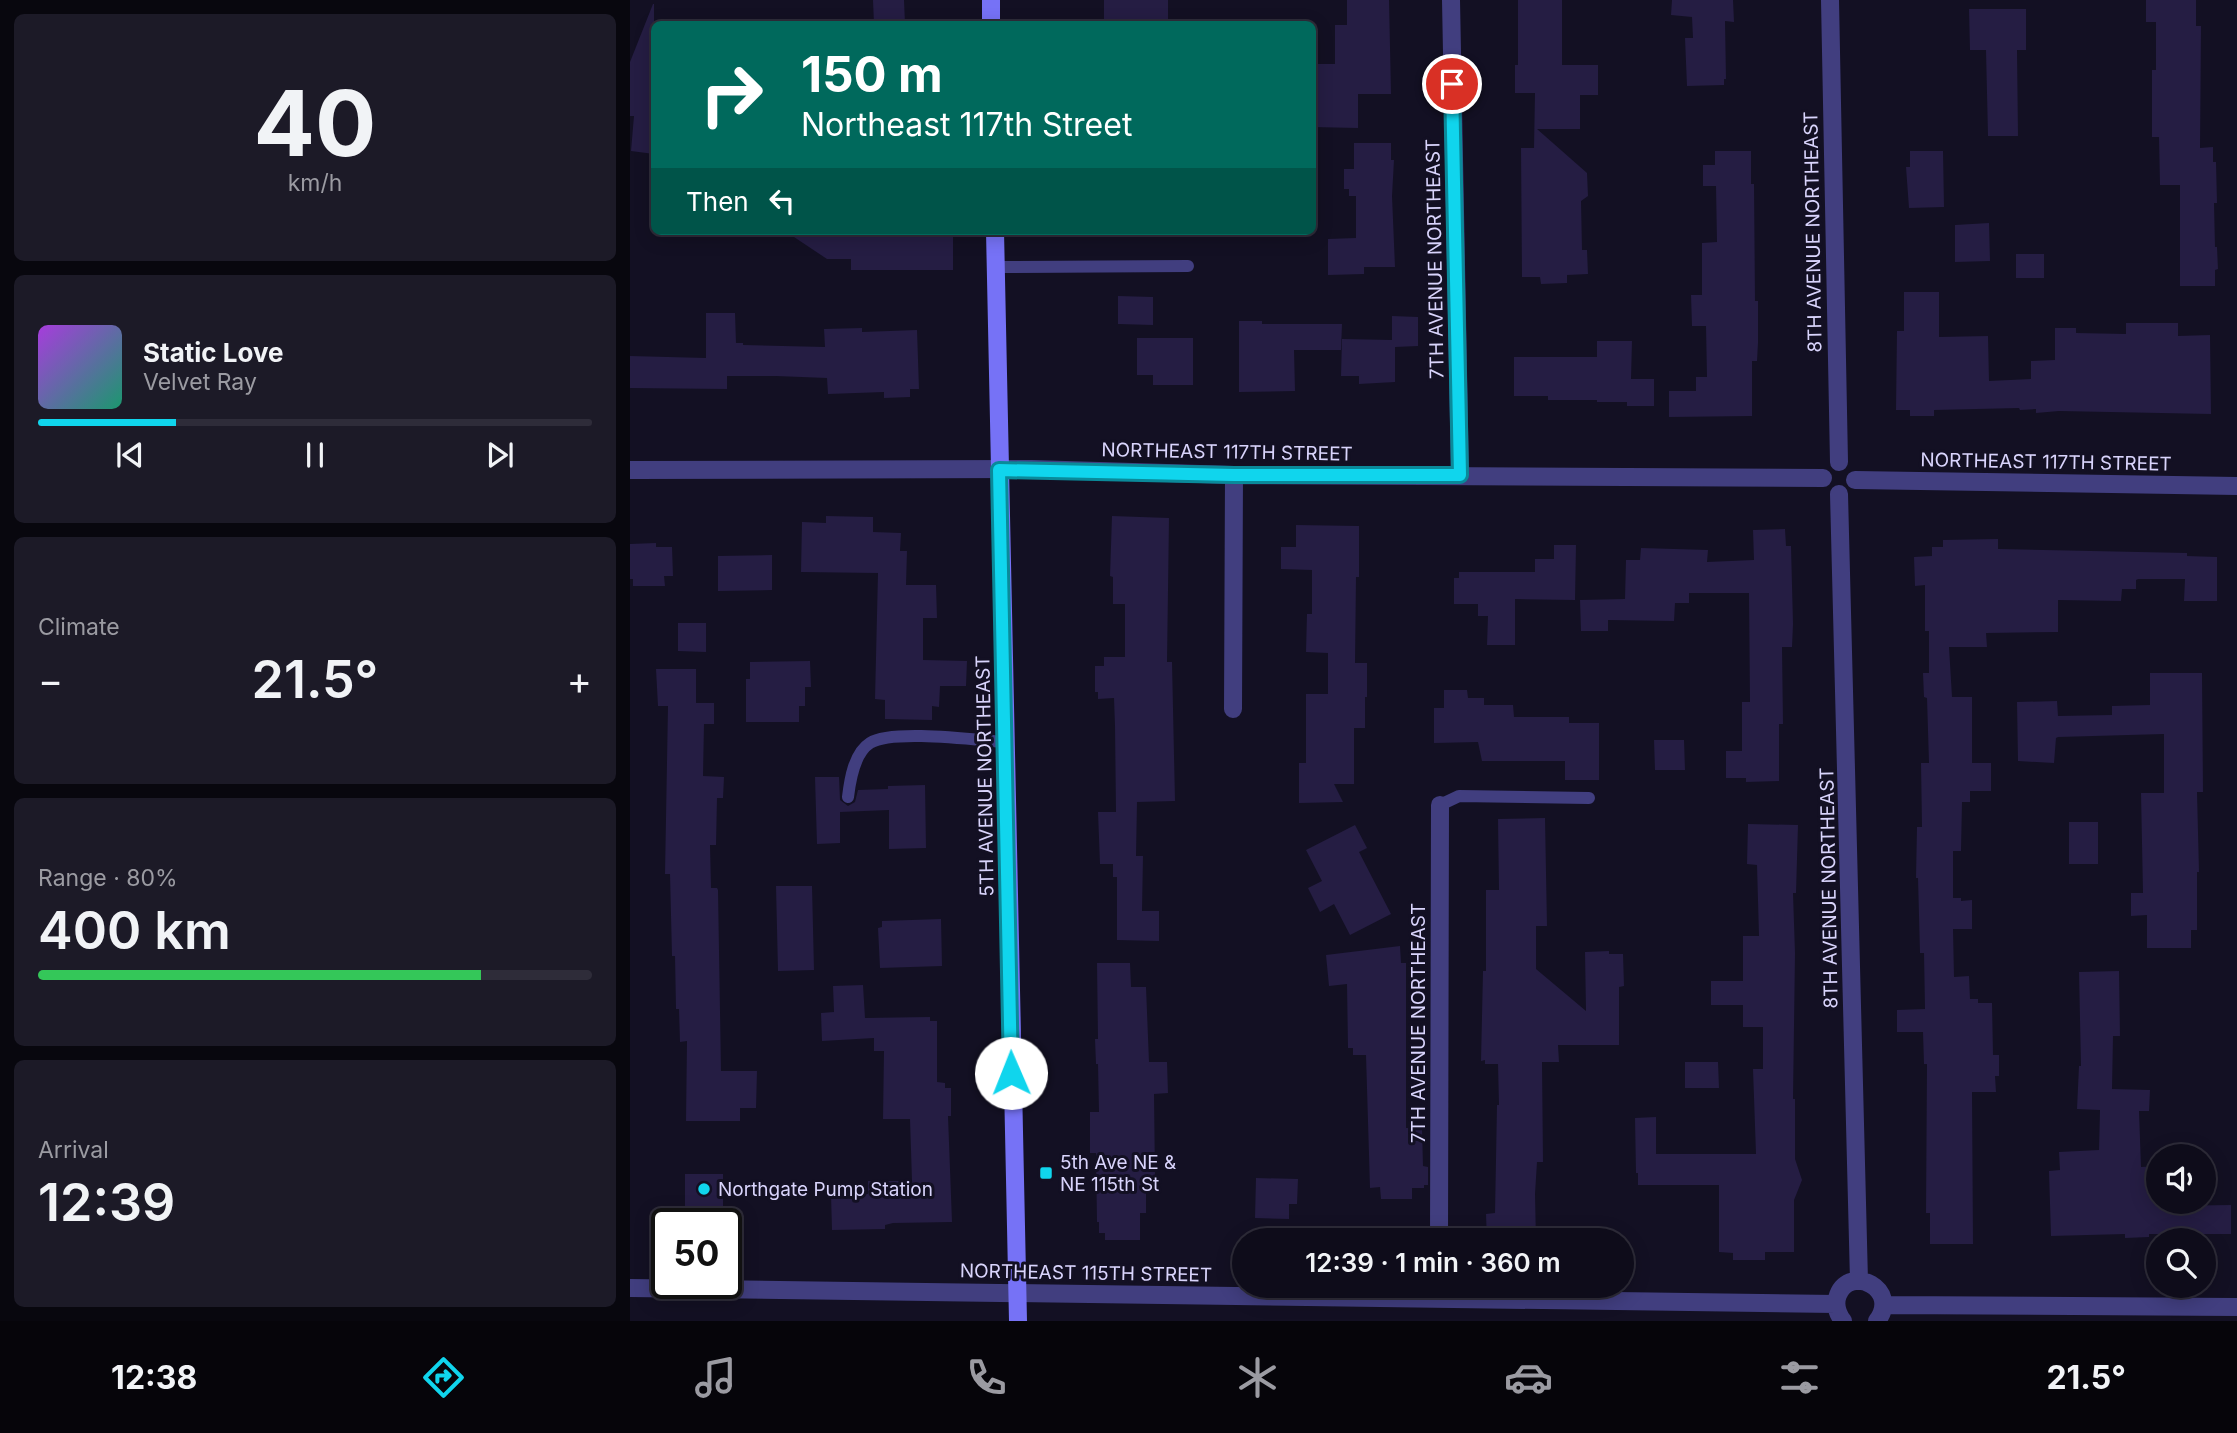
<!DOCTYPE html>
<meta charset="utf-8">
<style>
:root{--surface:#0e0c1a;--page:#1c1a27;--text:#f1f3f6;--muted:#9b9ba2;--line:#2e2c39;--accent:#10d5ed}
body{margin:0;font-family:Inter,sans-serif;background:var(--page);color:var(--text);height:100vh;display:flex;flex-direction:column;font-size:26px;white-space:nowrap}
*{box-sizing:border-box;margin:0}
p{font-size:23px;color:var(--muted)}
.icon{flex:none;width:38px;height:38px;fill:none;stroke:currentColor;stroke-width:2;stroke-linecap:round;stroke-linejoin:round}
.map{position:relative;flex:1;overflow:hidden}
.details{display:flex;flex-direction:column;gap:14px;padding:14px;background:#08070e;width:630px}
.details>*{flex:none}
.guide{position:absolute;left:21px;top:21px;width:665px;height:214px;border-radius:10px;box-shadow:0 4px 18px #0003,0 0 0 2px var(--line);background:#00695c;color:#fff;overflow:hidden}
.fabs{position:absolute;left:1516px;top:1144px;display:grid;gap:14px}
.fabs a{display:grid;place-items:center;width:70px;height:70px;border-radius:50%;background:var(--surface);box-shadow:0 4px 18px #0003,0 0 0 2px var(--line);font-size:35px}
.speed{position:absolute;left:21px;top:1208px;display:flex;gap:14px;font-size:35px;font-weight:700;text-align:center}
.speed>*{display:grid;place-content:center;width:91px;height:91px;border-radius:50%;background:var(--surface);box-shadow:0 4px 18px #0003,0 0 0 2px var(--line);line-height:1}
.speed .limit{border:4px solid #111;border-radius:10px;background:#fff;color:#111}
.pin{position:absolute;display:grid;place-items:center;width:60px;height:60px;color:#fff;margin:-30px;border:4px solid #fff;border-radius:50%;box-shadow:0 2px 7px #0007}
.me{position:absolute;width:77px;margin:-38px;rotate:359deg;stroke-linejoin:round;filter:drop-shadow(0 0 5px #0008)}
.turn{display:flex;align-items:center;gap:24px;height:147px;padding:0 35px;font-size:32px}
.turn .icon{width:91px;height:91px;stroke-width:2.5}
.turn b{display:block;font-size:49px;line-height:60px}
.then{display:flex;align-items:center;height:66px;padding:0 35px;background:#0003;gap:14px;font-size:26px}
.big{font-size:52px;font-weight:600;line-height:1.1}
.details .tile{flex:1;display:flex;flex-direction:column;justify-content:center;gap:10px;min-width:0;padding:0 24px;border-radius:10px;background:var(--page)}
.details .dial{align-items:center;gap:0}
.dial b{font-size:91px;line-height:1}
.song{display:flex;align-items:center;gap:21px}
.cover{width:84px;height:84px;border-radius:10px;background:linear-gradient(135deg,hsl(280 70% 55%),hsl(160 70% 35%))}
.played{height:7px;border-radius:4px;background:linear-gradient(90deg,var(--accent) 25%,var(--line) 25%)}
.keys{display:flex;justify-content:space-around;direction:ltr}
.heat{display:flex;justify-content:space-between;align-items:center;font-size:38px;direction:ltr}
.charge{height:10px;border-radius:5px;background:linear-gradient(90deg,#34c759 80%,var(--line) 0)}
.trip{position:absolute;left:602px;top:1228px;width:402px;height:70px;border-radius:35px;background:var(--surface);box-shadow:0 4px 18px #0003,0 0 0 2px var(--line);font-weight:600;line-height:70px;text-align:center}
.tabs{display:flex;height:112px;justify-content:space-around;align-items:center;background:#06050a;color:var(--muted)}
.tabs .icon{width:49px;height:49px}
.tabs .active{color:var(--accent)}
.tabs b{font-size:32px;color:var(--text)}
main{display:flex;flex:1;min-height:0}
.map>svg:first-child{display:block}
</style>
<main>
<section class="details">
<div class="tile dial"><b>40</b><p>km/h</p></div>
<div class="tile">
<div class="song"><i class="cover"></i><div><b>Static Love</b><p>Velvet Ray</p></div></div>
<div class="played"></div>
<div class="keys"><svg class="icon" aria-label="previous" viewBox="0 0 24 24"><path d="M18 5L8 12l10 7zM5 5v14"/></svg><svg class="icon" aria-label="pause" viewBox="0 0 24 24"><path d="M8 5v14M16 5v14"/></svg><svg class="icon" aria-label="next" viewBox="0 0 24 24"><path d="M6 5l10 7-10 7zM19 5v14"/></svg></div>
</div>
<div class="tile"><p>Climate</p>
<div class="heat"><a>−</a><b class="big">21.5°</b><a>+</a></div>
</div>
<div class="tile"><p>Range · 80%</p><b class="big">400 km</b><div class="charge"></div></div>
<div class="tile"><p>Arrival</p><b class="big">12:39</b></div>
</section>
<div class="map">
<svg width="1607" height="1321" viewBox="0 0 1607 1321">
<rect width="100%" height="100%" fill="#131023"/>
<path fill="#251d43" d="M243,0H274L275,24H244Z
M474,0H538V24H488V21H474Z
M717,0H759L761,94H728V128L682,127V64H705V25H717Z
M888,0H932V65H968V95H950V129H907L957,173L958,196L951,201L952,250H957L958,274L937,275V283L911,284L910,277H892L891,148H904L905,93H885V65H888Z
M1042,0H1103L1104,22L1095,21L1096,79H1094V85L1057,86L1055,38H1063L1062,17L1041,15Z
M1516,0H1566V26H1571L1570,148L1583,147V162H1586L1587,203H1584L1585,247H1587L1588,269L1585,270V286H1550V185H1530L1529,137H1522V70H1526V22H1516Z
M23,4H24V154L1,151L4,116H0V62Z
M1339,9H1396V50H1387L1388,136H1358L1356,50H1340Z
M724,143H761V160H764L762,196L765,267H734V274L698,275V239L726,238V196H719V189H714V169H724Z
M1085,151H1121V184H1124L1125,301H1128V343L1127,361H1122V416L1039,417V391H1066V377H1077L1076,326H1062L1061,295H1072V243L1087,242L1086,186H1073V165H1085Z
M1280,151H1313L1314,207L1279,208L1276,167H1280Z
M1359,223L1360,261L1325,262V225Z
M155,231H323V270H221V259H197Z
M1386,254H1414V278H1386Z
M1274,292H1309V337L1358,336L1359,381L1401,379V361L1425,360V328H1446V333L1496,334V323H1548V336L1580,335L1581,414L1429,411L1406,413V409L1390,410L1389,408L1304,410V416H1280V410H1266L1267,331H1274Z
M488,296L523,297V325L488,324Z
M76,313H105L106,343H113V345L195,347L194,329L232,328V332L287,330L289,389H280V397L254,398V392L198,394L197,378L146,376H97V389L0,388V356L76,358Z
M762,316L788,317V346L765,347V382L729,384V376H711L712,339L762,340Z
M609,321H632V324H712L711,350H664L665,391L609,392Z
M507,338H563V385H523V375H507Z
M967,341H1002L1001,379H1024V406H997V402H967V400H918V396H884V357H967Z
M196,516L243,517V532L271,533L270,551H277L276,585H306L307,618H293V660L337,661L336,686H310L309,707L302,706V720L255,719V700L245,699L248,573L171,572L172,522L196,523Z
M482,516L539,518L537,662H542L545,801L507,802L506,856H513L512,911H529V941L487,940V877H483V864H470L468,812H486L485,726L484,698L468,699V692H465V666H474V657H495V604H483V577L480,576Z
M666,525L729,526V577H726L725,663H737V697H735V728H724V784H704L713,802L669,803V763H676V694H698V653L676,652L677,614H682V570L651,569V547H666Z
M1155,529L1156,546H1161L1163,624L1162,647H1152L1153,724H1149V781L1116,782V778H1096V751H1112V702H1120L1119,593H1059V603H1045L1044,621L978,620V631H951L950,600L995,599L996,560H1010L1011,548L1078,550L1077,562L1124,560L1123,530Z
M1368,539V549L1557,553V556L1587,557V601H1554L1555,579H1508L1506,580V589H1492L1491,601L1428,600V632L1356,633L1357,647H1319L1322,697H1342V763H1361V791H1340V802H1332L1331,851H1323V898H1331V901L1342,900V929H1323L1324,977L1339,976L1340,999H1348V1003H1362L1363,1055H1369V1076H1365L1366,1092H1342L1343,1244H1300V1213H1296L1297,1064H1294L1293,1032H1267V1010L1295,1009L1294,953H1290L1288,878H1286L1287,827H1292L1291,763H1299L1297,698L1294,697L1293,673H1299V631H1295V585L1285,586L1284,557L1302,556V547H1313V540Z
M26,543V547H42L43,576H34L35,586H3V579H0V544Z
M924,545H946L945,600L885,599V645H857L858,616H848V604H824V578H829V572H905V559H924Z
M142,555V590L88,591V556Z
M48,623H76V652L48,651Z
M180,661L181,687H175V706H169V722H116V679H120V662Z
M26,669H66V703H84V724H74L73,776L94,777L93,798H87L86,845H80L81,888H87L88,890L91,1071H127L126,1108H110V1121H56L57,1041L50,1042L49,1009H46L45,956H42L40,874H35L38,706H28Z
M1520,673H1572L1573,792H1567L1569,872H1567V930H1561V948H1517V915L1501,916V893H1513L1511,793H1534V734L1428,737L1426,738L1424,763L1388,761L1387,702L1427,701L1428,716L1482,715V706L1520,705Z
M814,690H837L838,698H854V705H883L884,717H939V723H969V780H935V761H852L848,742L804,743V708H814Z
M1024,740H1054L1055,770H1025Z
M185,777H209L210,800L218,806L225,802L228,790L258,789V786L295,785L296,848L259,849V810L210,812V843L187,844Z
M915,818L917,926H906V969L956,1011L955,952L979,951V954H993L994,986L989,987V1045H928L929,1062H912L913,1162H907L905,1194L906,1241H857L856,1214L865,1213L867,1105H869L868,1064H855V1060L851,1061L853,971H856V890H869L868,819Z
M1439,822H1468V864H1439Z
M1118,824L1168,825L1166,893H1163L1165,953L1163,1099H1165V1159L1172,1180L1164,1200V1252H1135V1260H1103V1253L1089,1252V1185H1008V1173H1006L1005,1118L1026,1117V1154H1126L1123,1069H1133V1027H1113V1005H1081V981H1113V936H1129L1127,865L1117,864Z
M725,825L737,848L729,852L761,914L720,935L704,904L690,912L678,888L692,881L676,850Z
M146,886H182L184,970L148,971Z
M311,919L312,966L250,968L248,928L252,927V921Z
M770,946L771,963H776V1128H792L793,1166L798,1167V1185H794V1188H782V1199H751L750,1187L740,1188L736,1055H723V1048H718L717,984L699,986L696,955Z
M467,963H500L501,987H516L519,1062H537L538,1093L524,1094L525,1178H516V1213H510V1240H475V1233H469V1222H467L466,1153H460V1112H469L468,1064H466L465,1039H468Z
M1489,971L1490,1036H1483L1482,1089L1520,1090L1519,1111H1509L1511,1167L1528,1166V1202H1534V1206L1601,1205V1234H1519V1237L1495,1238V1234L1421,1236L1419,1171L1430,1170L1429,1152L1469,1150L1470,1110L1447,1109L1449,1066H1451L1449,972Z
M233,985L235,1018L300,1017V1021H307V1082L315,1083V1088H321V1116H318L322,1222L263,1223L255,1225V1229L202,1230L201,1194H238V1181H282L280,1119H253L254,1051H244V1038L192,1041L191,1013L204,1012L203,986Z
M1055,1062H1088L1089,1088H1055Z
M55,1174H93V1210H55Z
M626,1178L668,1179L667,1204H659V1219L625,1218Z"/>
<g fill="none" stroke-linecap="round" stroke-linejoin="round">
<path stroke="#413e7f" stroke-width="12" d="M366,267L558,266
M218,797C220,780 224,753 240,743C262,729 346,740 374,742
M810,805L829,796L959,798"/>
<path stroke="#413e7f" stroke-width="18" d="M821,0L830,475
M1200,0L1209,462
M0,470L402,469L604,475L1193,478
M1225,480L1607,486
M1209,494L1229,1281
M603,709L604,475
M809,1241L810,805
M0,1288L1206,1304
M1254,1305L1607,1307
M1213,1321C1207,1313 1204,1305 1208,1295C1220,1264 1271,1289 1247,1321"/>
<path stroke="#7672f6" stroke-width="18" d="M361,0V24
M365,231L388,1321"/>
</g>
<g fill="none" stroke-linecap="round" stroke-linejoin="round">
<defs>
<path id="route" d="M381,1073L369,470L604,475H830L822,84"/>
</defs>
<use href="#route" stroke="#0a8a9a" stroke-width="18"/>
<use href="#route" stroke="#10d5ed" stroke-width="12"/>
</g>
<g fill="#10d5ed" stroke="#131023" stroke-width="2.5">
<rect x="409" y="1166" width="14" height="14" rx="3.5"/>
<circle cx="74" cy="1189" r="7"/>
</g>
<g text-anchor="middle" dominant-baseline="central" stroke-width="6" stroke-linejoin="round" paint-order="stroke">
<g font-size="19" fill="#d9d4fc" stroke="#131023">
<text transform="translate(1183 232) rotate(-91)">8TH AVENUE NORTHEAST</text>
<text transform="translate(805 259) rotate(-91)">7TH AVENUE NORTHEAST</text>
<text transform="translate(597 452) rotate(1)">NORTHEAST 117TH STREET</text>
<text transform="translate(1416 462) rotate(1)">NORTHEAST 117TH STREET</text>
<text transform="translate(355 776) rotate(-91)">5TH AVENUE NORTHEAST</text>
<text transform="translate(1199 888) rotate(-91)">8TH AVENUE NORTHEAST</text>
<text transform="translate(788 1023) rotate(-90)">7TH AVENUE NORTHEAST</text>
<text transform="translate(456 1273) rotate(1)">NORTHEAST 115TH STREET</text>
</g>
<g font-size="19" fill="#d9d4fc" stroke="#131023" text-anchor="start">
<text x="430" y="1162">5th Ave NE &amp;<tspan x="430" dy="22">NE 115th St</tspan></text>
<text x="88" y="1189">Northgate Pump Station</text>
</g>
</g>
</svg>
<div class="fabs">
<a><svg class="icon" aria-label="sound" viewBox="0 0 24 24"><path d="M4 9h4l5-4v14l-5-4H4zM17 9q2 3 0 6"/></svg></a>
<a><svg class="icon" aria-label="search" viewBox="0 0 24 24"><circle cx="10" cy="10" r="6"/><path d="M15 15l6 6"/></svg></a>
</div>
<div class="speed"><div class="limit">50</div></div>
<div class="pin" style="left:822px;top:84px;background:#d93025"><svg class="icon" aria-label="arrive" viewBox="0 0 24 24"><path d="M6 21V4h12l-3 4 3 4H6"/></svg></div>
<svg class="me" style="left:381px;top:1073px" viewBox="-20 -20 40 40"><circle r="19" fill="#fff"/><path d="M0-13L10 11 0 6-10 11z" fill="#10d5ed"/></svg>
<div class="trip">12:39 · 1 min · 360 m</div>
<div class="guide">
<div class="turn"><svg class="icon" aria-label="right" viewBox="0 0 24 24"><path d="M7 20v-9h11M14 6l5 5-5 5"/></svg><div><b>150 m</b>Northeast 117th Street</div></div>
<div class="then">Then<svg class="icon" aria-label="left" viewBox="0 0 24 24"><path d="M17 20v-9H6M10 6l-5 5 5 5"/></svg></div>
</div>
</div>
</main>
<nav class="tabs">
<b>12:38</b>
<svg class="icon active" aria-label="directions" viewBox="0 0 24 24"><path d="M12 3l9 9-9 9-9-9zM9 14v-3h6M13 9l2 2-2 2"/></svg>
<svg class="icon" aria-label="music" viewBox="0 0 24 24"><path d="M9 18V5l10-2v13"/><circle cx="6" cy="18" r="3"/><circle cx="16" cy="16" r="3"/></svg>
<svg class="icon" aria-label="phone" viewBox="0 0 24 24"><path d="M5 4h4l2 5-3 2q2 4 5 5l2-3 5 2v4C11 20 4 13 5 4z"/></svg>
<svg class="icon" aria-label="climate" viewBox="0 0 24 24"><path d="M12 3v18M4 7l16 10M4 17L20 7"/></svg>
<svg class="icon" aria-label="car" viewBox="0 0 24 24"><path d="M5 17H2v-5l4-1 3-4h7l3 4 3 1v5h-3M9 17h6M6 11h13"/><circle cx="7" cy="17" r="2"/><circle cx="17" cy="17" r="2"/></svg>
<svg class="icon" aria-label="filters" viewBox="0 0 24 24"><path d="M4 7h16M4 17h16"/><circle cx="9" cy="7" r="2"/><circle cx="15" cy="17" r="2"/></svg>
<b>21.5°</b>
</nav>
